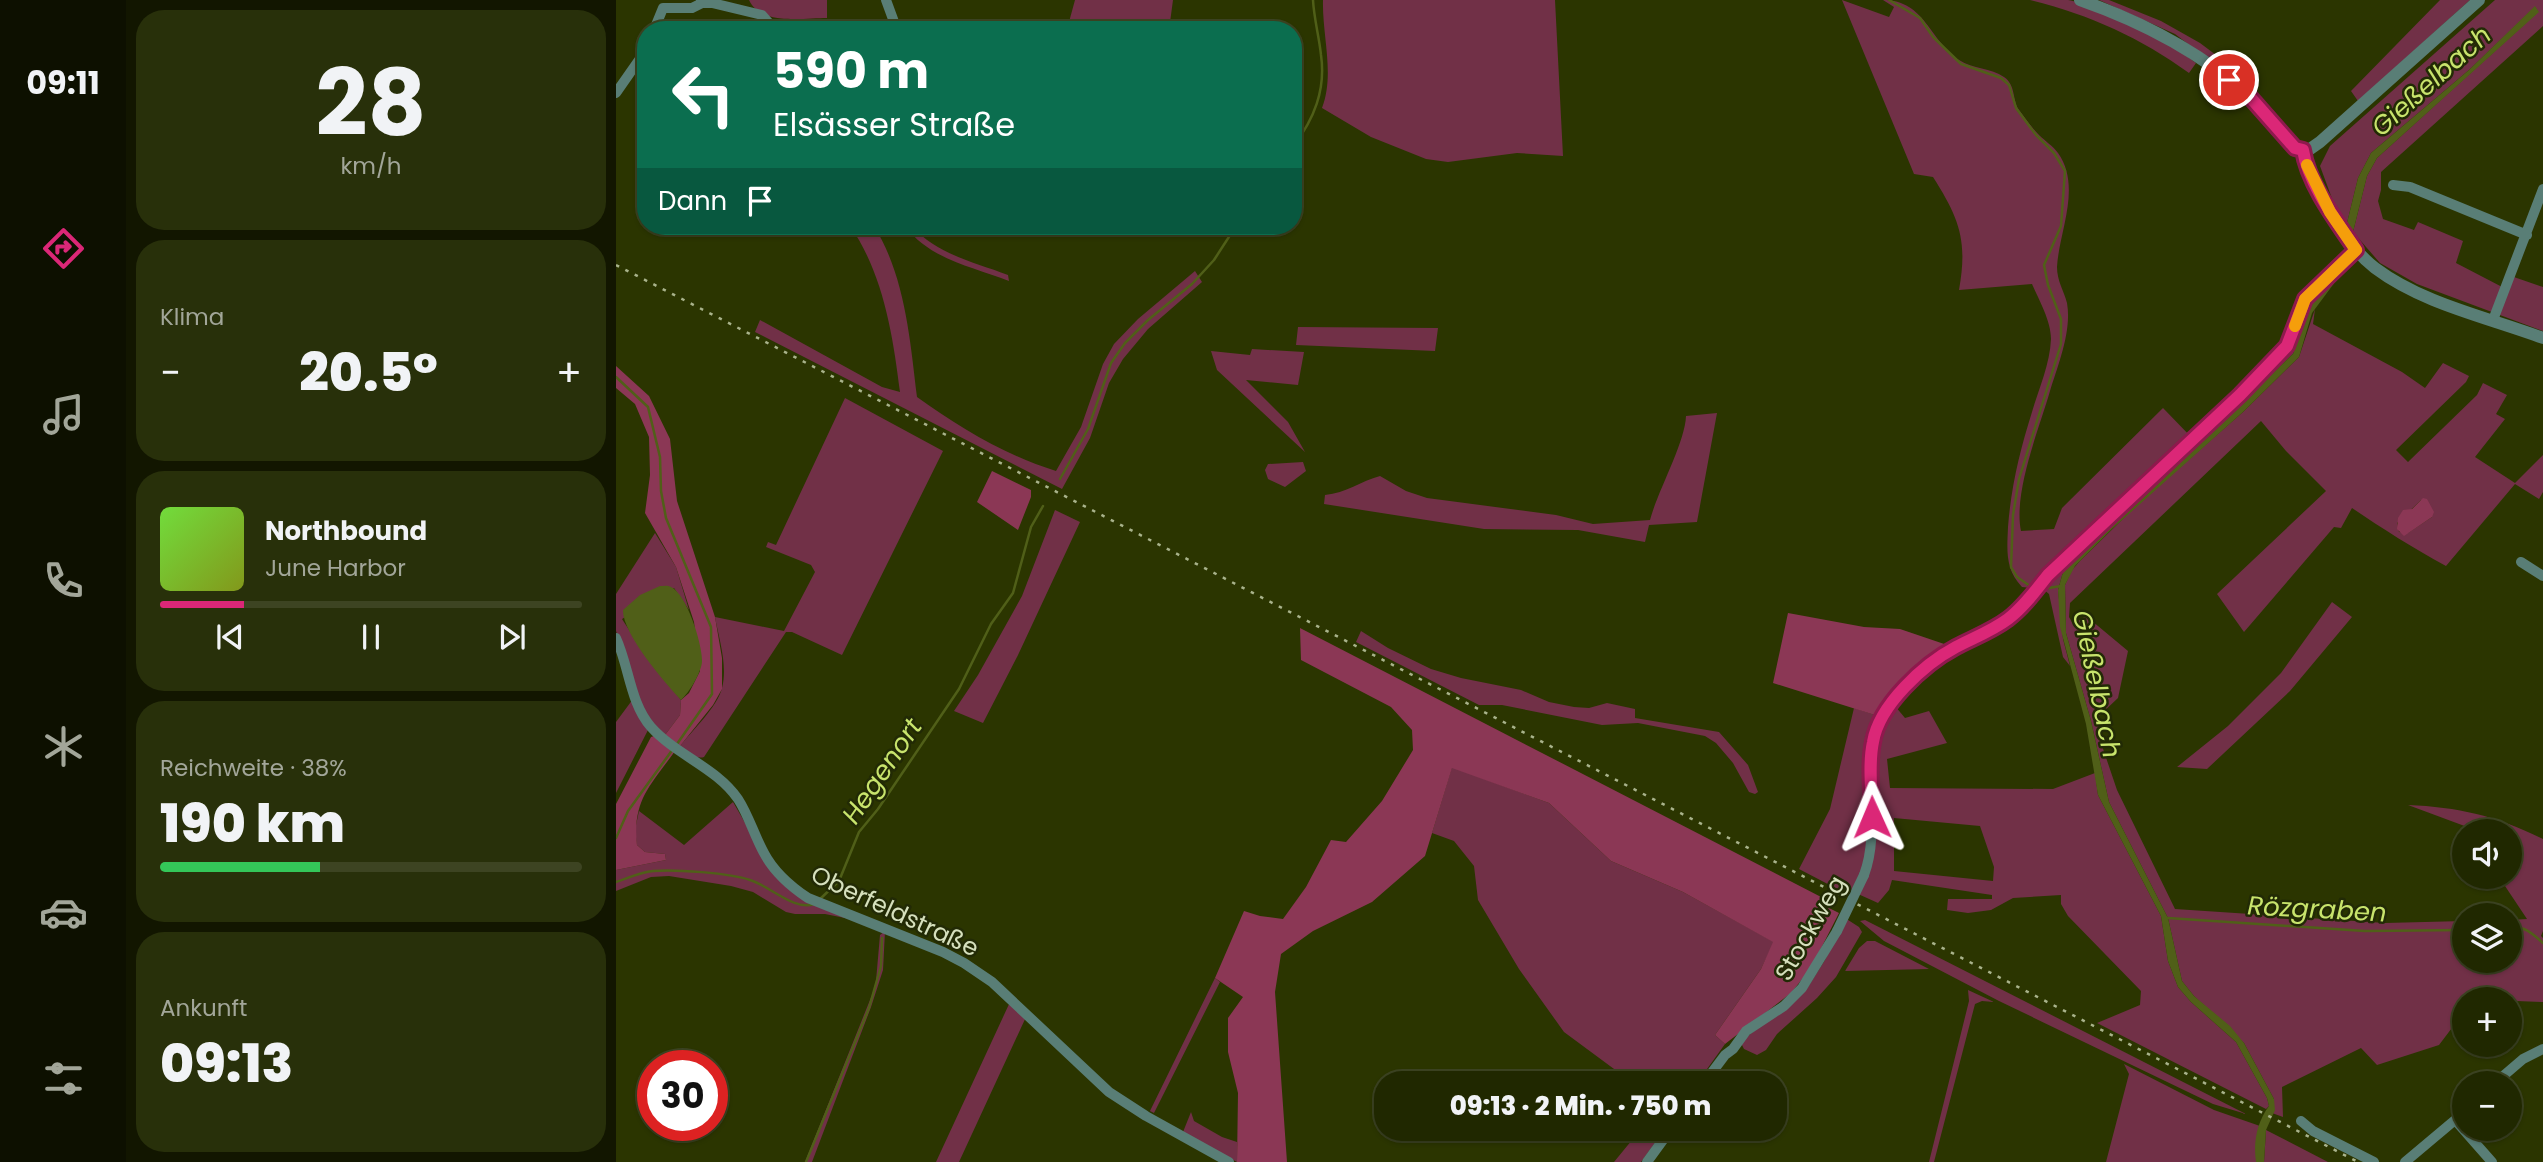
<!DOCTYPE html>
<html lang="de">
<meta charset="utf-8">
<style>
:root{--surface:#202800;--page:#28300a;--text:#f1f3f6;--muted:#a2a699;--line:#3d4422;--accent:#db2777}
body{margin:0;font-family:Poppins,sans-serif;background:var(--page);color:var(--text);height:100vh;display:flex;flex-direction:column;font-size:26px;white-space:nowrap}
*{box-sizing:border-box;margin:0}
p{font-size:23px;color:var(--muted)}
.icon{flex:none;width:38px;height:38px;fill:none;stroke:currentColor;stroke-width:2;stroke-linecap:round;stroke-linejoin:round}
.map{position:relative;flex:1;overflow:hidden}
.drawer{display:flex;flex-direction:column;gap:10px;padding:10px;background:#121600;width:490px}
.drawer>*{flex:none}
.top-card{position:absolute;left:21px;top:21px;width:665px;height:214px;border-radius:28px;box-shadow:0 2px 5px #0004,0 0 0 2px var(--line);background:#0b6e4f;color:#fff;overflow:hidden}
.tools{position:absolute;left:1836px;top:819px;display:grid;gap:14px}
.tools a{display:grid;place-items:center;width:70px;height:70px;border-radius:50%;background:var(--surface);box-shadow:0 2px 5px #0004,0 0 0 2px var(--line);font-size:35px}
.speed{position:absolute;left:21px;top:1050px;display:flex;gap:14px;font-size:35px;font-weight:700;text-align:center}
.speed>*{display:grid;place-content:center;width:91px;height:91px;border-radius:50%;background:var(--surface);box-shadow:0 2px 5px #0004,0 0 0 2px var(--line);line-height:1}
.speed .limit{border:10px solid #d22;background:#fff;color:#111}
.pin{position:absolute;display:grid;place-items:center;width:60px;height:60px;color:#fff;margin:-30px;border:4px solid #fff;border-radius:50%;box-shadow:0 2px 7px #0007}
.me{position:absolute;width:77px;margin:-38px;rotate:359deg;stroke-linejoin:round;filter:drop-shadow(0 0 5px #0008)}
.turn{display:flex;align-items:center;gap:24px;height:147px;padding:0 21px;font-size:32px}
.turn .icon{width:91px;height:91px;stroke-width:2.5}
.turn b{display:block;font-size:49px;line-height:60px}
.then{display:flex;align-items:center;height:66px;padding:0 21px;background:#0003;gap:14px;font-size:26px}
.big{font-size:52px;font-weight:800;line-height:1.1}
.drawer .card{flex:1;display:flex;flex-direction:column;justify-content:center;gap:10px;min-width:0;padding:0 24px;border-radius:28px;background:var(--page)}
.drawer .dial{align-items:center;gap:0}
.dial b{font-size:91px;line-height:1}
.song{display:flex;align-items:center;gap:21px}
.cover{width:84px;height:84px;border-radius:10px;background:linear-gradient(135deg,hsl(100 70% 55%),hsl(70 70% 35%))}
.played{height:7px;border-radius:4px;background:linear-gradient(90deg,var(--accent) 20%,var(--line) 20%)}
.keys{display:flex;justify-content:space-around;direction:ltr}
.heat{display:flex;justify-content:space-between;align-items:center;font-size:38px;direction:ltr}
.charge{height:10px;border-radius:5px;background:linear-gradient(90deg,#34c759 38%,var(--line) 0)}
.trip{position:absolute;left:758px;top:1071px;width:413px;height:70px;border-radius:28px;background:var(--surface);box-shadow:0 2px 5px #0004,0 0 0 2px var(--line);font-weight:800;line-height:70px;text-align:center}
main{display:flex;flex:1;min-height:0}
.tabs{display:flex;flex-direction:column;width:126px;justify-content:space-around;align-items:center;background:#0d1000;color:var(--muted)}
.tabs .icon{width:49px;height:49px}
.tabs .current{color:var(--accent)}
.tabs b{font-size:32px;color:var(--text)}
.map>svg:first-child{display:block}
</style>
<main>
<nav class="tabs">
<b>09:11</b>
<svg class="icon current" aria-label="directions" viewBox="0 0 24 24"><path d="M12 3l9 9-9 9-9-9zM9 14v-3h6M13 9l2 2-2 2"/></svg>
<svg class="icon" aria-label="music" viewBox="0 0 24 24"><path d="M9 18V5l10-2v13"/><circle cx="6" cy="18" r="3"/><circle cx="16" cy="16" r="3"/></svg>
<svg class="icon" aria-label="phone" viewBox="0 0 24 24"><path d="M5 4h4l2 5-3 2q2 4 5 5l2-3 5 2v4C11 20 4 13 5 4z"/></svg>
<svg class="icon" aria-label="climate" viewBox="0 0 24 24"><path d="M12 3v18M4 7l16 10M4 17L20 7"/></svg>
<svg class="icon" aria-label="car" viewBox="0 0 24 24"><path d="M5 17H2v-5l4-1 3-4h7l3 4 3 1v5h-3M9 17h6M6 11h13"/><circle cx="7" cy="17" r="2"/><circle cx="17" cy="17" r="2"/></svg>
<svg class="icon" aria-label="filters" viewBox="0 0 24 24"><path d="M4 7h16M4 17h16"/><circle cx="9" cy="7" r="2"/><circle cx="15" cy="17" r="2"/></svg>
</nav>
<section class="drawer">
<div class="card dial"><b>28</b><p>km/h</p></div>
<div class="card"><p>Klima</p>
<div class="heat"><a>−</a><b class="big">20.5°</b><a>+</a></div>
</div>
<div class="card">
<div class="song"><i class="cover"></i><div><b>Northbound</b><p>June Harbor</p></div></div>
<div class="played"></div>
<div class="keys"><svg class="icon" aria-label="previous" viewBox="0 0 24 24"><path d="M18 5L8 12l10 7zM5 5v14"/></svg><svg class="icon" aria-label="pause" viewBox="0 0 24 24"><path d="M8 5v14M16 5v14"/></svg><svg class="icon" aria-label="next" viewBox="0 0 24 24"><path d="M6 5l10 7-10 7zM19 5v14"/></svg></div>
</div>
<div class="card"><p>Reichweite · 38%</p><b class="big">190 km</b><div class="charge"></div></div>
<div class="card"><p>Ankunft</p><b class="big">09:13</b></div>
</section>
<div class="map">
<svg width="1927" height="1162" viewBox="0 0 1927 1162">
<rect width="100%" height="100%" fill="#2b3500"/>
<path fill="#713047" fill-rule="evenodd" d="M133,0H211V18C188,18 145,26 133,0Z
M459,0H557L553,30H487L453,22Z
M707,0H939L947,156L901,153L832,162L810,159L755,137L706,108C719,74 706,36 707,0Z
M1226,0L1273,17L1278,7L1267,0C1309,0 1314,41 1343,60C1357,69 1375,68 1388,77C1400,85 1396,100 1403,110C1409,118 1416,128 1423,135C1429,141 1437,146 1442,153C1466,187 1443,231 1441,267C1441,281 1448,291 1451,303C1456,331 1442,365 1434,391C1423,429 1397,493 1405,531L1438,529L1446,508L1547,408L1578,440L1623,401L1660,366L1676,348L1692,303L1695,305L1677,354L1495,524L1447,572L1442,590L1447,639L1454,666L1447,657L1433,594L1427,589L1406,587C1389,569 1391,551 1392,527C1395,487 1404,450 1416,412C1423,388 1434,364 1435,339C1435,321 1423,300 1416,284L1343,290C1352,240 1343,218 1317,177L1298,174Z
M1414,0C1426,0 1440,0 1452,0C1481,4 1558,44 1580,63L1573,73C1525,38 1472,14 1414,0Z
M1483,0H1493L1545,21L1584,43L1620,70L1615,77L1559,34Z
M1824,0H1854L1742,101L1735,91Z
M1879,0H1927V26L1765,172V190L1762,201L1767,219L1798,230L1802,222L1847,241L1840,263L1890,289L1895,276L1927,287V331L1801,284L1764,263L1737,232L1751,176L1761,158L1922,12L1919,7L1853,70L1755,153L1742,178L1731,223L1721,212L1704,166L1714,146Z
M234,226H258C289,276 294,339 301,397C344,428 389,455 440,471L465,427L487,364L498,344L522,319L579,271L586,282L532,329L507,359L493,383L474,438L446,489L139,332L144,320L266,387L284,392C277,335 267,273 234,226Z
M289,226H296C320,254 358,262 392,275L393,281C357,267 313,259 289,226Z
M1699,309L1697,324L1786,372L1809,388L1827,363L1853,376L1850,382L1780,450L1792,462L1861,395L1867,383L1891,395L1880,414L1889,419L1859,457L1899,483L1927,455V492L1923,499L1899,484L1830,566C1797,548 1767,529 1736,508L1725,528L1718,527L1628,632L1601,594L1710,491L1670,451L1645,421L1454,603L1453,617L1457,624L1470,616L1512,651L1502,698L1483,716V723L1486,726L1481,731L1501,790L1559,909L1769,923L1848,921V961H1894V920L1911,919L1883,877H1894V831H1862L1792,805C1842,807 1881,816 1927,839V931L1925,936L1927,938V1002L1848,999V1012L1823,1045L1761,1065L1745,1048L1666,1087L1667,1117L1656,1113L1658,1099L1628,1043L1578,996L1566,981L1552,918L1493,802L1475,721L1450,633L1449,585L1456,570L1464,561L1520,506L1627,412L1683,357ZM1805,500L1816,517L1792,533L1783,532L1781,523Z
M682,327L822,328L819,351L680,345Z
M636,349L688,352L682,385L630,380L672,422L689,452L601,370L595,351L634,355Z
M229,398L327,451L226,655L176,632H170L88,757C79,760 71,751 64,746C76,731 102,706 106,688C112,666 103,639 99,617L168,631L199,572L195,565L150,547L152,542L160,545Z
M1101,413L1081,522L1033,525L1029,542L962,530L868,529L708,504L709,495C730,493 745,481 764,476L790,491L811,498L940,515L977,524L1034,520C1042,490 1069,443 1070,416Z
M687,462L690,471L669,487L652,479L649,470L652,464Z
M439,510L464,522L402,655L367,723L338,711L362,675L406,596Z
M39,533L60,567L73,610L58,588L6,619L26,650L65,700L64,715L49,735L39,727L26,707L0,631V594Z
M1716,602L1736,617L1674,691L1591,769L1561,767L1612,726L1665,673Z
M745,631L772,648L815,669L845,678L905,690L933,702L958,707L973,708L991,703L1019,709V718L1103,732L1132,765L1142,792L1139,794L1133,792L1117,763L1100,743L1089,736L1022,723L986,725L886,705H863L740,642Z
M17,699L33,728L0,793V722Z
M1274,700L1289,718L1313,711L1331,743L1271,759L1274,788L1437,789L1479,773L1482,795L1545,916L1552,961L1562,987L1575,1002L1620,1042L1651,1098L1653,1106L1650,1109L1481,1023L1524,1005L1525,991L1452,916L1445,904V895L1397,898L1375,910L1352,913L1331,910L1332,899H1376V895L1276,880L1273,890L1262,903L1231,889L1227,892L1183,869L1214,809L1238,708L1262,716ZM1278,818L1364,826L1378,867L1377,881L1278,871Z
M836,767L933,803L995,861L1067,892L1158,942L1145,969L1099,1035L1109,1044L1081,1083H1017L948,1032L903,969L862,900L858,866L838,841L816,833Z
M117,802L158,873L239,920L209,914H179L170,912L137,892L115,886L53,876L35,877L0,891V870L50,860L49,854L29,852L21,845L19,830L23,811L68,845Z
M1229,918L1243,927L1246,932L1220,977L1201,998L1161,1034L1150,1050L1141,1055L1128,1049L1125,1043L1127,1040L1192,987L1209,960Z
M1249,920L1630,1114L1597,1104L1383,1001L1268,941L1244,921Z
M269,931L267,970L255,1007L196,1162H189L256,995L260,981L264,935Z
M1251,941H1259L1313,969L1229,971L1243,948Z
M599,978L604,982L538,1113L534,1111Z
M1352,990L1378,1002L1366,1001L1359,1004L1318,1162H1313L1353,1001Z
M394,1002L410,1017L343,1162H320Z
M1508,1064L1598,1110L1644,1126L1640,1162H1490L1513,1074Z
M575,1112L578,1121L606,1137L621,1142V1162L567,1132Z
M1025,1129H1049L1025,1162H998Z
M1650,1130L1712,1162H1648Z"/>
<path fill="#8b3755" d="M0,366L33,396L54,439L61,501L99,617L106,658V689L97,705L64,746L49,735L64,715L65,700L73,693L84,671L78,622L60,567L29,513L34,475L33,437L19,404L0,388Z
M376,471L415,490V497L402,530L361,502Z
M1807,498L1811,499L1818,512L1816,517L1788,536L1781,529L1782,518L1787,510L1796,509Z
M1172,613L1248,627L1284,629L1337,647L1262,716L1157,683Z
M684,628L1207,898L1213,908L1223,913L1195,968L1175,993L1109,1044L1099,1035L1145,969L1157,942L1067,892L995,861L933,803L836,768L809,856L756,902L697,931L665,954L659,992L671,1162H621L622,1093L612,1052V1018L627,997L599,978L628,911L644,916L667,919L690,887L715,840L730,842L766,801L797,750L796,730L775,707L685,660Z
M38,736L59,751C35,785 16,800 21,845L29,852L49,854L50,860L0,870V804L35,737Z"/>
<path fill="#505f18" d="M1919,6L1923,12L1761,158L1751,176L1737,232L1731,223L1742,178L1755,153L1853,70Z
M1722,272L1725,274L1696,313L1683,357L1627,412L1496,529L1459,566L1449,585L1450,633L1475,721L1493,802L1552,918L1566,981L1578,996L1614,1026L1628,1043L1658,1099L1659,1110L1650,1130L1648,1162H1640C1637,1142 1641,1122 1653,1106L1651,1098L1620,1042L1575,1002L1562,987L1552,961L1545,916L1482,795L1470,724L1444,627L1442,590L1447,572L1457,560L1677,354L1693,308Z
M44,586C47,586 52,585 55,587C71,594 87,646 86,662C85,673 73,693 65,700C48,682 6,633 7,610L24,595Z"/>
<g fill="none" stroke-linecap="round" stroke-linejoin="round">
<path stroke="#505f18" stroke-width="2.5" d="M1273,0L1304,18L1317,37L1345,64L1385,78L1393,85L1400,108L1420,135L1438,153L1449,171L1445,226L1428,265L1432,285L1445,319V344L1403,479L1397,515L1395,567L1401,577L1414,586
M677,147C698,119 710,90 705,55C703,36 698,19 697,0
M0,377L32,407L44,457L45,491L50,518L95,627L96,694L61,744
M444,479L472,429L495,363L509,343L532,320L576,284L598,260L620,226
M1427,589L1445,586
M0,838L12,811L57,749
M0,882C12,878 25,872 37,871C58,869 114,873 134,880C154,886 178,911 198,904
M203,900L223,881L243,832L262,809L343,689L375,624L397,593L415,527L427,506
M1552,918L1749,931L1848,930
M1894,927C1909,926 1916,933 1927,943
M190,1162L253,1008L265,966L266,938"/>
<path stroke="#597e76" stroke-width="10" d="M85,0L86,3H96L146,15L159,30
M270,0L281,30
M38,30L47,8H76L86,3
M0,93L30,50
M1777,185L1794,187L1911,235
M1877,320L1927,189
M1905,562L1927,576
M0,638C13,666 14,703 35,727C60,755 101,768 122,799C133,816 138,835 148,853C158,872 174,886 192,898L327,952L348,963L376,982L493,1092L530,1116L613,1162
M1248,875C1267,824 1242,766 1266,716C1278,692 1316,660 1340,647C1357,638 1376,631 1392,619C1408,607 1420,590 1432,575L1624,395L1671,346L1689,299L1740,250
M1088,1083L1109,1055L1117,1049L1130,1031L1168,1006L1186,988L1221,931
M1879,1083L1907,1059L1927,1049
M1685,1121L1697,1131L1758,1162
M1031,1162L1055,1129
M1789,1162L1839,1120L1876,1162"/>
<path stroke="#597e76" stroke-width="12" d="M1464,0C1527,22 1583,51 1632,95C1649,111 1663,131 1679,148L1687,150
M1687,150C1689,168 1700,184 1708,200C1720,224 1737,251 1759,268C1807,304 1871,317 1927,338
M1687,150L1694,149L1704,142L1863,0"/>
<path stroke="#a9b38b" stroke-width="2.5" stroke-dasharray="3.5 7" stroke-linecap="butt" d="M0,265L1742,1162"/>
<path stroke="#597e76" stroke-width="10" d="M1221,931L1248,875"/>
</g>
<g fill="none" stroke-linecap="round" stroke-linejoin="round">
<defs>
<path id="route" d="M1256,817C1256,793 1252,765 1257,742C1263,705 1308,664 1340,647C1357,638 1376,631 1392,619C1408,607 1420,590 1432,575L1624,395L1671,346L1689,299L1740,250C1721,222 1692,184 1687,150L1679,148L1634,97L1613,80"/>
</defs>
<use href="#route" stroke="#8e194d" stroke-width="18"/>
<use href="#route" stroke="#db2777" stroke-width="12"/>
<path stroke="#f59e0b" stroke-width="12" d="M1679,326L1689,299L1740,250L1714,212L1691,165"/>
</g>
<g text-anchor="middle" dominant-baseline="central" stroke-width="5" stroke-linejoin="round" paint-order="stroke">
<g font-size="24" fill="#d6e0bd" stroke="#222a05">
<text transform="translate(279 911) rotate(25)">Oberfeldstraße</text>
<text transform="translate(1194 928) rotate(-60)">Stockweg</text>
</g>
<g font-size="26" font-style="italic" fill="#c8e46c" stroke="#222a05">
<text transform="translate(1815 81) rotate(-42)">Gießelbach</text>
<text transform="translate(1481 684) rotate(78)">Gießelbach</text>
<text transform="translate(266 771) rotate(-56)">Hegenort</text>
<text transform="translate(1701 909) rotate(3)">Rözgraben</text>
</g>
</g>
</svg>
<div class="tools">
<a><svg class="icon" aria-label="sound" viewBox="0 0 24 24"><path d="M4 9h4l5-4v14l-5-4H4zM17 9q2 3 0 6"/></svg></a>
<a><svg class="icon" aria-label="layers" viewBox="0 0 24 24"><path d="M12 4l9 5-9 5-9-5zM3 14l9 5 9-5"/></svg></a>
<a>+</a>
<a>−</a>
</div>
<div class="speed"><div class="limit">30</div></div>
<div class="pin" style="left:1613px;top:80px;background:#d93025"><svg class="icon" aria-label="arrive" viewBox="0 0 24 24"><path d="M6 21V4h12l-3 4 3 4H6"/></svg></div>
<svg class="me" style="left:1256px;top:817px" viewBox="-20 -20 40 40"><path d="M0-17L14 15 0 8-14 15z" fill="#db2777" stroke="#fff" stroke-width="4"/></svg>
<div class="trip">09:13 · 2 Min. · 750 m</div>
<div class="top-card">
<div class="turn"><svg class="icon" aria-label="left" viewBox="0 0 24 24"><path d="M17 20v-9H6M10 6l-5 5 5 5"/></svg><div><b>590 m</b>Elsässer Straße</div></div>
<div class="then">Dann<svg class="icon" aria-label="arrive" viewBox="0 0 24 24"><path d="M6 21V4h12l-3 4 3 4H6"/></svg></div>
</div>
</div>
</main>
